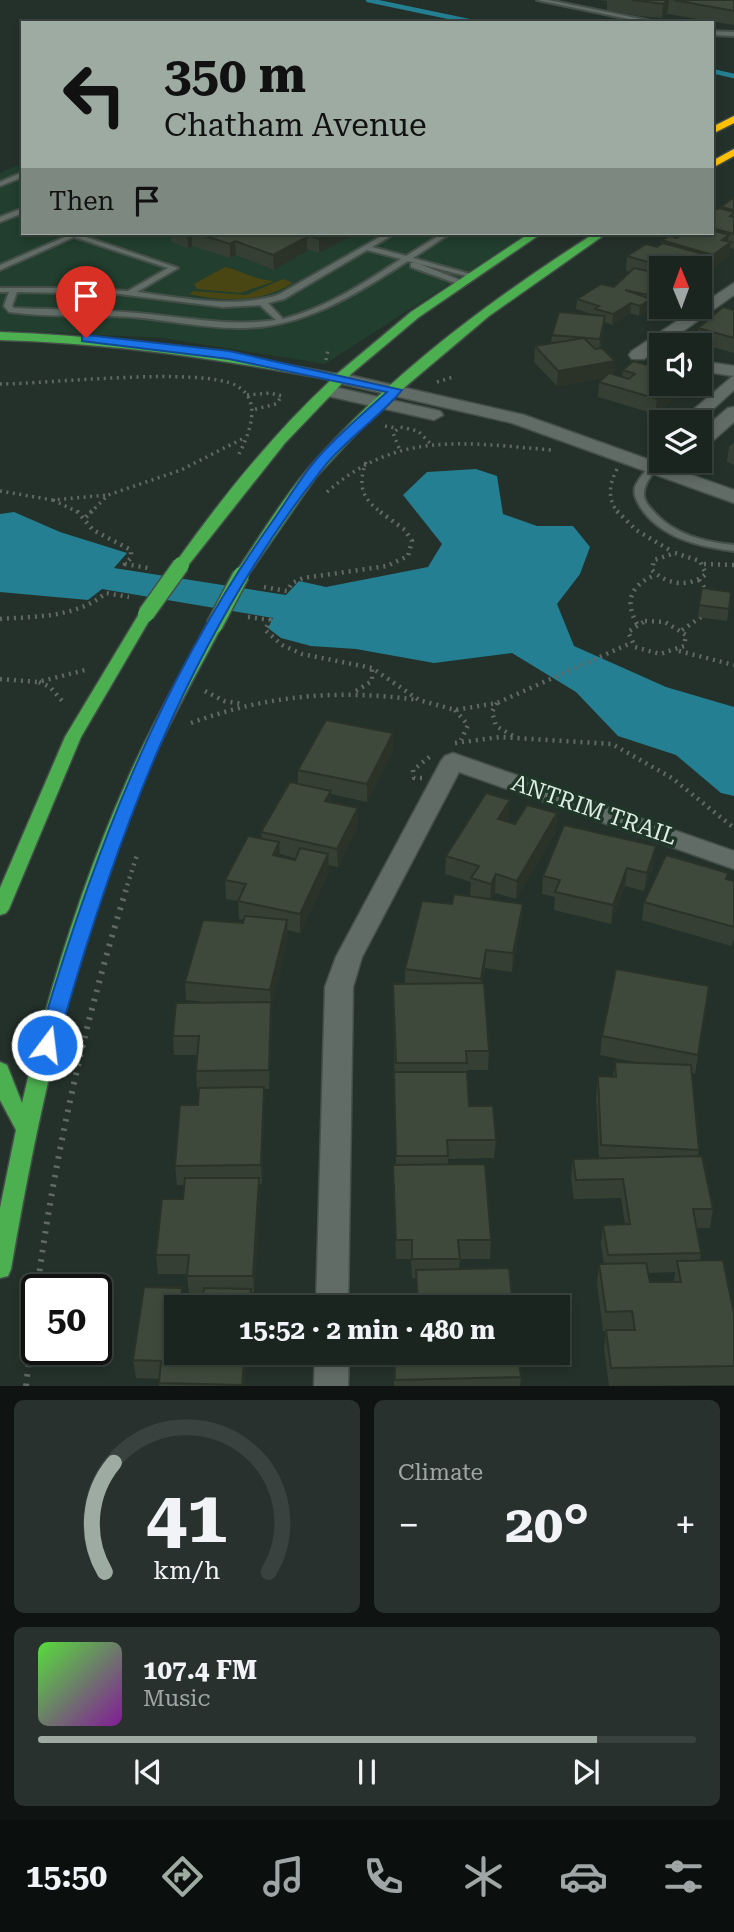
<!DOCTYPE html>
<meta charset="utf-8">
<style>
:root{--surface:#1b2520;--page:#28312d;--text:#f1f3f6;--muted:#a0a5a5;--line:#39423e;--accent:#9daba2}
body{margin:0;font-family:"Roboto Serif",serif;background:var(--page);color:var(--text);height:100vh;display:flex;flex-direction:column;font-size:26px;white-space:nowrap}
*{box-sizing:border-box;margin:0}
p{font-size:23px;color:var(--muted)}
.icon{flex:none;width:38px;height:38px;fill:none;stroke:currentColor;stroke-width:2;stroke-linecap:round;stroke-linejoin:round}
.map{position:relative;height:1386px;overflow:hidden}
.panel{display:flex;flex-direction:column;gap:14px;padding:14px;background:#0f1412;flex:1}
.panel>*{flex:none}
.hud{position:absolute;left:21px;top:21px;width:693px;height:214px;border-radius:0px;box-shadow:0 4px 10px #0003,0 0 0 2px var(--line);background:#9daba2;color:#111;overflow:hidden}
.needle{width:46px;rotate:359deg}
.buttons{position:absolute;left:649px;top:256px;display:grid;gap:14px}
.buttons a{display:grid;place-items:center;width:63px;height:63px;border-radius:0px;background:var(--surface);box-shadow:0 4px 10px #0003,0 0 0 2px var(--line);font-size:35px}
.speed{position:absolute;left:21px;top:1274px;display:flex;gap:14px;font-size:35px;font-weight:700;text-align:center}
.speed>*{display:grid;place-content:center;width:91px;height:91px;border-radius:50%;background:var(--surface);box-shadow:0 4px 10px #0003,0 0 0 2px var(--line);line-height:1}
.speed .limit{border:4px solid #111;border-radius:10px;background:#fff;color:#111}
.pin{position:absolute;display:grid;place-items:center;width:60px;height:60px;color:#fff;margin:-72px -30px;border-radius:50% 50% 50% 0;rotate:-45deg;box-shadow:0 0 7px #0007}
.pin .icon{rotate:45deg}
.me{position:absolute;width:77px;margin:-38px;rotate:15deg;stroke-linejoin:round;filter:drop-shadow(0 0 5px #0008)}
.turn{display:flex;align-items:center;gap:24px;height:147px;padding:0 28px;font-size:32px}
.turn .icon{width:91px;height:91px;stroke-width:2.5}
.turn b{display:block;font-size:49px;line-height:60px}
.then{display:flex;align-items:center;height:66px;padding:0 28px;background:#0003;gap:14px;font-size:26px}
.big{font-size:52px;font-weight:700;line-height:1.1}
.panel .widget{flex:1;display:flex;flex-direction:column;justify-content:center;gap:10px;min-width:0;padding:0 24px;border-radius:10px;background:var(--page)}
.panel .dial{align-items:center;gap:0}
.dial svg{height:182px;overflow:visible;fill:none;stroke:var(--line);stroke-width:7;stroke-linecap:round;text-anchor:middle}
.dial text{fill:var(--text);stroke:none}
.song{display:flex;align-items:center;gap:21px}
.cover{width:84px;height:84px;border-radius:10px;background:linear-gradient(135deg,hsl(110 70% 55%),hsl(290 70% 35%))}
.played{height:7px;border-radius:4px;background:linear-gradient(90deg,var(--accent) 85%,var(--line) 85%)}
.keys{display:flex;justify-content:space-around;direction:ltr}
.heat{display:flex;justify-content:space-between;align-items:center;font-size:38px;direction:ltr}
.panel .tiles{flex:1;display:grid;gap:14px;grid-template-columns:1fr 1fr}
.widget:last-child{grid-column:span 2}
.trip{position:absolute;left:164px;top:1295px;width:406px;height:70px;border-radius:0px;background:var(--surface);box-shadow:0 4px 10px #0003,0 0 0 2px var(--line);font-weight:700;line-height:70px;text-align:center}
.tab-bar{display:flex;height:112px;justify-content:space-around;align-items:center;background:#0b0f0d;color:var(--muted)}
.tab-bar .icon{width:49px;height:49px}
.tab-bar .selected{color:var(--accent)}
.tab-bar b{font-size:32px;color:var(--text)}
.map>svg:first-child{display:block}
</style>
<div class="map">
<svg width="734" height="1386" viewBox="0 0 734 1386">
<rect width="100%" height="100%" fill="#24312a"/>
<path fill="#213e2e" d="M23,163V233H528L325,364L163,338L0,330V173Z"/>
<path fill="#494614" d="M225,267C243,271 254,280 275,281L240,293L197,289L194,284Z
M283,279L293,283C260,303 226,302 189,294L194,291L246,295Z"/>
<path fill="#237f91" d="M476,469L497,476L503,514L537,526H573L590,547L580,574L557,604L574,646L666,687L734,707V796L721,793L676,755L618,736L576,692L512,653L434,663L356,649L311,646L281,638L268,628L273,618L102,589L88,600L0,592V514L14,512L60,532L127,553L114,568L286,595L299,581L326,587L428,567L442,544L403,495L427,472Z"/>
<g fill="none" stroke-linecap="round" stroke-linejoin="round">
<path stroke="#237f91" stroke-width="4.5" d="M368,0L478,23
M712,71L734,76"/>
<defs>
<path id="lane" d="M537,0H548L661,23H648Z
M712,31L734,32V36L712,35Z
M23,172V177L0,186V182Z
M23,208V213L0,222V217Z
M74,233L178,268L137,292C184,298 232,309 278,295L387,233H396L372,247L406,256L443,233H451L413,258L474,275L470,277L408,261C355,295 302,329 238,328C202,328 167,320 132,317C91,314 49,318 9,312L4,306L9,292H0V288H75L128,291L168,268L74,237L0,270V265ZM367,250L401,259C364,283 326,308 283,319L268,303L284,299ZM17,292L119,294L223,307L260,305L276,320C229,327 184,317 137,313C96,309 55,310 14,308L12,306Z
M411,263H417L465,282L458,284L411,267Z
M654,463L658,466C653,474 643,484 644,495C644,501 650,508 655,513C675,535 705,542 734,545V551C700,547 661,538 641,508C637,501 633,495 635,487C638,479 646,471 651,464Z"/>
<path id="street" d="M734,283V295L644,359H632L629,355L632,351Z
M700,361L734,366V390L699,422H679L733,376L700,371Z
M340,373L524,415L734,490V503L512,423L334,382L331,378L334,374Z
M334,387L440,411L443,415L434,420L328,396L325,392Z
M734,407V422L707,446L700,448V432L728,408Z
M453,753L734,851V869L459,772L362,957L353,987L348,1307H316L325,987L336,957L441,761L445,756Z
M315,1353H349L348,1386H314Z"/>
<path id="fast" d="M530,233H542L419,317L351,374L285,443L186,568L181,569L174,565C220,500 272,435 331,380C221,359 112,343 0,340V332C114,336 225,353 337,374L411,312Z
M595,233H607L489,316L380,408L316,477L246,578H236L234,575C258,540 280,502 307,470C389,375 490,300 595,233Z
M146,610L153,614L81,737L9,909L6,913L0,915V888L65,737L139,614Z
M214,621L222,626C195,676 167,726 144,778C77,935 40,1101 11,1269L8,1276L0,1278V1208L16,1130L0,1100V1062L7,1065L22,1103C48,992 82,882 128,778C151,726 179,676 206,626Z"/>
<path id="slow" d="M734,116V123L712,134V127Z
M734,149V156L712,168V161Z"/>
</defs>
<use href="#lane" stroke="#444f49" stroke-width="4"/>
<use href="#street" stroke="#444f49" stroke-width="3"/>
<use href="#fast" stroke="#444f49" stroke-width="3"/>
<use href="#slow" stroke="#444f49" stroke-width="3"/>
<path stroke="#606964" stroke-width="3.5" stroke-dasharray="2 4.5" stroke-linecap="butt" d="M326,360L328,350
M437,382L453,377
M0,384C48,384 201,366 237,386C263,401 249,434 239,454
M247,395L270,393L282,396L276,404L252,410
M385,426L396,428
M399,448L393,433L400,427L418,431L430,443
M366,462C358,485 361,498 382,513
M617,469C609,485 607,498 618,513
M0,491L53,500L107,495
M327,492C397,430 465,443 552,450
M53,500L80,513
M90,513L108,495L181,470L246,437"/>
<path stroke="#606964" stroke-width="4.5" stroke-dasharray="2 5" stroke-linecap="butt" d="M77,511L93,530L131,550V558L125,564L148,568
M617,511L636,530L673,552
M86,517L92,511
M675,553L700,561L706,574C689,588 667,585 652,570L654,560Z
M704,564L734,565
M699,580L709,594
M264,587L287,591L292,583L303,578L387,566L408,556L412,541L405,530L379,511
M248,617L270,620L265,630L282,645L302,654L372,668L419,700L455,710L497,703L631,643
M0,619C37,616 76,618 106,593L129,597
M645,621L665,622L686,635L684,646L660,654L635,647L628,632Z
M637,624C624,601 631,585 655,575
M682,630L704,615
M679,651L734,665
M0,679L38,682L85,670
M39,682L50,687L64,703
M205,691L224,701L242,704
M356,691L372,681V668
M497,703L492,712L496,726L515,737
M455,710L468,725L461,740
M191,723C267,695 338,689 418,700
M455,743L500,737L612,744L672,778L734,828
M422,778H414L413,770L432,755
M125,892L137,855"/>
<path stroke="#606964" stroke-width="6" stroke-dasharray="2.5 7" stroke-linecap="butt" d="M37,1290C55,1154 85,1021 126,890
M26,1386L37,1292"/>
<use href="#lane" fill="#626c66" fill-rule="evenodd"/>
<use href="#street" fill="#626c66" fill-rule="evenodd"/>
<use href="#fast" fill="#4caf50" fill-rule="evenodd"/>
<use href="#slow" fill="#ffc107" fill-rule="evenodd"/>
<defs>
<path id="fast-bridge" d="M146,614L181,565
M214,626L241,575"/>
</defs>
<use href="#fast-bridge" stroke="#444f49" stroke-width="19" stroke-linecap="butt"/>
<use href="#fast-bridge" stroke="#4caf50" stroke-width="16"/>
</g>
<path fill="#353f33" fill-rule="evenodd" d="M600,0H734V25L667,14L662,18L638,16L607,10V1Z
M734,197V249L730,248L729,256L712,269L709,268V270L700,276V268H662V302L657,307L650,306V309L639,316L630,313L612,325L605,322L600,348L615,361L614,375L622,377L623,370L633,361L682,391L655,414L598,397L599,382L603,378L557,386L534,362L535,346L551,344L552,335L594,315L576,309L577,299L614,287L630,272L626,271L627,256L657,247L661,244V240L712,233V212L720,208L721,207Z
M160,233H357L319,253L307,249V251L274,270L236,255L230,258L192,246L188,248L171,242V237Z
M734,310V353L697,343L698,328Z
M734,443V465L727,462L729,446Z
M702,588L731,592L727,621L698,617Z
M393,751L367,802L331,794V803L358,826L338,867L328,865L329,872L300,933L287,930L288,938L271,1008L272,1021L269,1089H264V1106L262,1184H259L260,1197L254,1295H251L252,1307L203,1295H189L187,1274H158L156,1255L183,1199L184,1185H177L175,1166L198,1105L199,1089H197L196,1071L197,1055H174L173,1036L214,1003L186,1000L185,982L243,923L244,920L239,919L238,901L226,899L225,880L262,839L261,832L298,784V770ZM280,854L295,858V860L280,857Z
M557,813L556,831L516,899L495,893L491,899L523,904L521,922L512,972L485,968L482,983L489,1051L488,1070H467L469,1106L496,1140L494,1158L448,1159V1165L491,1240L490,1259H460L459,1269L513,1307H417L416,1278H412L411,1259H396L393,1184V1165H396L393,984H405V969L452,904L474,897L470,896L471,882L445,874L446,856L509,818L507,822L515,824Z
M654,864L644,891L625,886L611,924L554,910L555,897L542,894L543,876Z
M727,879L734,881V940L731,946L642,920L644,902Z
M709,986L695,1074L692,1073L699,1150L698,1156L713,1209L710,1228H697L701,1253L700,1261L734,1314V1385L609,1386L604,1349L606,1331H603L597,1283L599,1264H604L601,1244L603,1225L625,1224L621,1198L574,1199L571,1178L573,1159L599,1158L596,1095L598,1076H613L615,1062L640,1063L600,1055L602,1036ZM675,1272L674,1282H650L648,1273Z
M184,1307L245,1386H159V1379L136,1378L133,1360Z
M393,1353H518L521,1377L520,1386H394Z"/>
<path fill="#2b3329" d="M668,0H669L667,14L662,18L663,4Z
M189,233H192V246L188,248L187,234Z
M330,233H357L319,253V239Z
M306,234V238L307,237V251L274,270L273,255Z
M729,235L727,245L731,242L729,256L712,269L713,255L722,240Z
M235,241L236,255L230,258V244Z
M710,256L709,270L700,276L699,264Z
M689,261L688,268H679Z
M662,293V302L657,307L658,297Z
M651,299L650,309L639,316L640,306Z
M631,303L630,313L612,325L613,314Z
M605,316V326L599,350L600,339Z
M615,361L614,376L557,386L558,371Z
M675,383H683L682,391L655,414L657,399Z
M393,733V751L367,802V784Z
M331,791V809L325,801Z
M510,800L509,818L497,837L498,819Z
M358,808V826L338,867L337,849Z
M557,813L556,831L516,899L517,881Z
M279,842L280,860L273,855Z
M656,846L654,864L644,891L647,873Z
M328,854L329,872L300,933V914Z
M627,868L625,886L611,924L613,905Z
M496,874L495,893L490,902L491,884Z
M523,904L521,922L512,972L513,953Z
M287,920L288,938L271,1008L272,1021L269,1089V1070L271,1005L270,990Z
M486,950L485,968L480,998L481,979Z
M264,1087V1106L262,1184L261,1165Z
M259,1178L260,1197L254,1295L253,1276Z
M182,1288L184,1307H180Z
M251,1289L252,1307H249Z
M245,1353H248L245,1386H242Z"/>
<path fill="#3e493b" stroke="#2b3329" stroke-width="2" d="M632,0H668L663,4Z
M674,0H734V11Z
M734,197V210L721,207Z
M719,208L734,212V213L730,216L734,217V234L712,228V212Z
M712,230L729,235L722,240L731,242L713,255L661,240L669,236L677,238L684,233H712Z
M195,233H330L319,239L306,234L304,236L307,237L273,255L235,241L230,244Z
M663,243L710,256L699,264L689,261L679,268H668L627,256L646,244L657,247Z
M634,268L662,274V293L658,297L625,290L651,299L640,306L631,303L613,314L595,309L599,306L577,299L601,284L614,287Z
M723,307L734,310V338L698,328Z
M559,312L605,316L600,339L552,335Z
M584,338L595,349L602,348L615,361L558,371L535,346Z
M633,361L662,369V383H675L657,399L599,382L609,373L629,379L635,374L623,370Z
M702,588L731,592L729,609L699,605Z
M326,720L393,733L367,784L298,770Z
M290,782L331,791L325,801L358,808L337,849L261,832Z
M486,793L510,800L498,819L515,824L527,805L557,813L517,881L496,874L491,884L471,878L479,866L446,856Z
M564,825L656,846L647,873L627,868L613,905L555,892L560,880L543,876Z
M248,836L279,842L273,855L295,860L300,848L328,854L300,914L238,901L246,884L225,880Z
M666,855L728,873L726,879L734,881V927L644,902Z
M454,894L523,904L513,953L486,950L481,979L405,969L422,901L452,904Z
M245,916L287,920L270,990L185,982L203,920L243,923Z
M616,969L709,986L698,1055L602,1036Z
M484,983L489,1051H466L467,1063H396L393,984Z
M271,1002L269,1070L196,1071L199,1036H173L176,1003Z
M615,1062L691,1065L699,1150L601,1145L598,1076L616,1077Z
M394,1072H467L469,1106H493L496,1140H447L448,1156H396Z
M264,1087L261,1165L175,1166L180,1105H198L199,1088Z
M702,1156L713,1209H693L701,1253L608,1255L603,1225L630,1224L623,1179L576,1180L573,1159Z
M485,1164L491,1240H458L460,1259H412V1240H396L393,1165Z
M185,1178H259L253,1276H187L189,1255H156L162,1199H183Z
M723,1260L734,1314V1366L611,1368L606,1330H635L632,1311L606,1312L599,1264L646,1263L650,1282H681L677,1261Z
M509,1268L513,1307H418L416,1270Z
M144,1287L182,1288L180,1307H177V1353H245L242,1385L159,1383L161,1361L133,1360Z
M204,1288L251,1289L249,1307H201Z
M394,1353H518L521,1377L395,1380Z"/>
<path fill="#1a73e8" stroke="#114b97" stroke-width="2" d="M86,335L229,351L402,390C379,418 346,439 323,468C189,636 114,841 57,1045L54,1051H40L37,1045C91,860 159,680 272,522C286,502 299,480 315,461C336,436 363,414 387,392L229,359L82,341V336Z"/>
<g text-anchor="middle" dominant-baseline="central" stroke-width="7" stroke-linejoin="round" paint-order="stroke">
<g font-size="23" fill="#deece3" stroke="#1f3629">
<text transform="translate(594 810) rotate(19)">ANTRIM TRAIL</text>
</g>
</g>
</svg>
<div class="buttons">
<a><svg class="needle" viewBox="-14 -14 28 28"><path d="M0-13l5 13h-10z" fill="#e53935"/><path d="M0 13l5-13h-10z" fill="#a0a5a5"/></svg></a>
<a><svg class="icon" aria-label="sound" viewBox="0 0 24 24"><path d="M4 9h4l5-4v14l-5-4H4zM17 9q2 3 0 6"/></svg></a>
<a><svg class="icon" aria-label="layers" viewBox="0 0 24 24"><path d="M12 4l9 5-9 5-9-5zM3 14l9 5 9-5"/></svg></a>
</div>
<div class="speed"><div class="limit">50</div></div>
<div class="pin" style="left:86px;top:338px;background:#d93025"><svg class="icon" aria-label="arrive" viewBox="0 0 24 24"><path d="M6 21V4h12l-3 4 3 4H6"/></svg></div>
<svg class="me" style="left:47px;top:1045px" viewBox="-20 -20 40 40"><circle r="17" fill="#1a73e8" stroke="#fff" stroke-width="3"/><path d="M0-11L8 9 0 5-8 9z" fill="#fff"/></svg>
<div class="trip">15:52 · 2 min · 480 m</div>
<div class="hud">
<div class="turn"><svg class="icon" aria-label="left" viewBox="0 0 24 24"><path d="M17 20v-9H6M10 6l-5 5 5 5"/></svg><div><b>350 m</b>Chatham Avenue</div></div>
<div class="then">Then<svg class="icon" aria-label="arrive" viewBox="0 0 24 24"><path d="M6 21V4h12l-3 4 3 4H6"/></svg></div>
</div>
</div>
<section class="panel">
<div class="tiles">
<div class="widget dial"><svg viewBox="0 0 100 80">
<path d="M14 69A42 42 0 1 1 86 69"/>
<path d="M14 69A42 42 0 0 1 18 21" stroke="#9daba2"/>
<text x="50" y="56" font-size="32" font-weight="700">41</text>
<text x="50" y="72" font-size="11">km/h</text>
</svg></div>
<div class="widget"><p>Climate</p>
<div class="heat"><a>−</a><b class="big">20°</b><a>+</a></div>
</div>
<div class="widget">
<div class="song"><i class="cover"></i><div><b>107.4 FM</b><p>Music</p></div></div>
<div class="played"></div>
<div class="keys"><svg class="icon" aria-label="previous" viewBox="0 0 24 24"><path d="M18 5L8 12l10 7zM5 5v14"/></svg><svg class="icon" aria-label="pause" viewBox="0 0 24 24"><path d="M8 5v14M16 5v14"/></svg><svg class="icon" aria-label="next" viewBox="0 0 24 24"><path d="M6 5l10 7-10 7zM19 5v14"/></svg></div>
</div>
</div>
</section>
<nav class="tab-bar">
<b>15:50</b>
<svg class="icon selected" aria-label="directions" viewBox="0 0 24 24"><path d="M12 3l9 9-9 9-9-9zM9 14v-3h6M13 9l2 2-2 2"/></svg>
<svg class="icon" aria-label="music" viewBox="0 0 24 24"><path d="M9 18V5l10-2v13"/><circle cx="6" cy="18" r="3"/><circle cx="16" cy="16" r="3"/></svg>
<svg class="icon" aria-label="phone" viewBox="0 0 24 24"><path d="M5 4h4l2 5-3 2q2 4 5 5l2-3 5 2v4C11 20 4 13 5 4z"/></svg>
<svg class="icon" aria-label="climate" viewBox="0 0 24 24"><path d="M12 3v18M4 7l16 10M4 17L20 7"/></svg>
<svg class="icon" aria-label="car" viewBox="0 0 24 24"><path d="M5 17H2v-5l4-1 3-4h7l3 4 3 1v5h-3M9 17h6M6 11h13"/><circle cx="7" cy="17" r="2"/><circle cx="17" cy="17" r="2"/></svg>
<svg class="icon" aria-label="filters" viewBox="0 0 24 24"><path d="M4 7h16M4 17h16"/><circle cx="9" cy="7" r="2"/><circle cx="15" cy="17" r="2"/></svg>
</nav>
